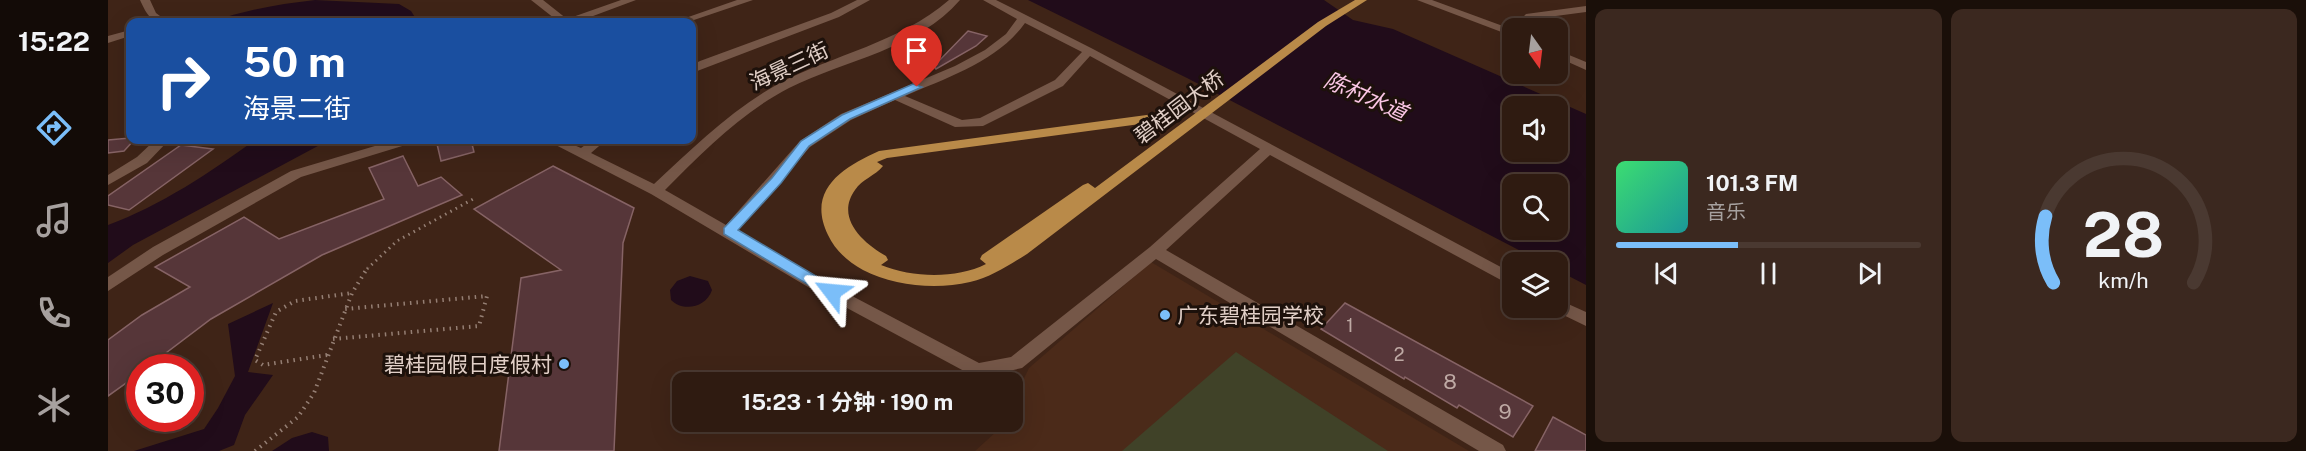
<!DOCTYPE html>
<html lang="zh">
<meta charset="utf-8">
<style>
:root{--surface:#2f1b11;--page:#3b281f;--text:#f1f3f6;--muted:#a7a19f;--line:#4a3931;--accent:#7bbef9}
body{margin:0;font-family:"Public Sans","Noto Sans SC",sans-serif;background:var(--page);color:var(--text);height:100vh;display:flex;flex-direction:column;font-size:22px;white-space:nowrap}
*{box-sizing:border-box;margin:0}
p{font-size:20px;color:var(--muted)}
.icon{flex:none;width:33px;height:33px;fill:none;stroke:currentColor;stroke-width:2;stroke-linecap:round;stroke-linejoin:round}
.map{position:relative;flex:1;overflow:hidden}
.panel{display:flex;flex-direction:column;gap:9px;padding:9px;background:#1a0f09;width:720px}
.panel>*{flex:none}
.hud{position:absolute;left:18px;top:18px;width:570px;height:126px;border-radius:12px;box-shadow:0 6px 24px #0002,0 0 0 2px var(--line);background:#1a4fa0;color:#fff;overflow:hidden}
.needle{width:39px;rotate:166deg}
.fabs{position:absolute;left:1394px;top:18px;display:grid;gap:12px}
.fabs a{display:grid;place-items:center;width:66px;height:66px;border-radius:12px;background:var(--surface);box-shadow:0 6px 24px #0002,0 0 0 2px var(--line);font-size:30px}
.speed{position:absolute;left:18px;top:354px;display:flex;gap:12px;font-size:30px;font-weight:700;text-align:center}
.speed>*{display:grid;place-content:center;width:78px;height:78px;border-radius:50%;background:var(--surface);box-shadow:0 6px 24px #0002,0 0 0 2px var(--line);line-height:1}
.speed .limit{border:9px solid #d22;background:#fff;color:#111}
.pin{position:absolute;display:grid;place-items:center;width:51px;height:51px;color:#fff;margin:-62px -26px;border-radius:50% 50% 50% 0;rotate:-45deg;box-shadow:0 0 6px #0007}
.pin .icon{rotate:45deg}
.me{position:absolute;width:66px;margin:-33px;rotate:299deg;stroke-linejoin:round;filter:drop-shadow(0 0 4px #0008)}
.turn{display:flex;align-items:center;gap:21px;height:126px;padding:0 18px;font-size:27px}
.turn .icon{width:78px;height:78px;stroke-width:2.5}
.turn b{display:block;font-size:42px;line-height:51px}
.panel .tile{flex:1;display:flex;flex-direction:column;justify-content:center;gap:9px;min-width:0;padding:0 21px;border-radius:12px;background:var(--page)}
.panel .dial{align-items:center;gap:0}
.dial svg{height:156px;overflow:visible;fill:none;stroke:var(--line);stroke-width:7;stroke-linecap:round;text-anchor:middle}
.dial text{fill:var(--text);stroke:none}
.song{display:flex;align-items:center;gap:18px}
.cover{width:72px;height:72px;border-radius:9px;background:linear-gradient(135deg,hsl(140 70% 55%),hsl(180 70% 35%))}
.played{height:6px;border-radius:3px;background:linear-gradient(90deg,var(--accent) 40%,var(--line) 40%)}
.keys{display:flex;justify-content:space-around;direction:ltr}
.panel .tiles{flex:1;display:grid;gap:9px;grid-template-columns:repeat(2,1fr)}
.trip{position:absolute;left:564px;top:372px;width:351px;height:60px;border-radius:12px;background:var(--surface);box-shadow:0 6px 24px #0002,0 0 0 2px var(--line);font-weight:700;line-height:60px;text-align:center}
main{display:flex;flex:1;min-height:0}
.dock{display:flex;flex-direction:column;width:108px;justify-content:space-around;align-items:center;background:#130b07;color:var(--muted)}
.dock .icon{width:42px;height:42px}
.dock .current{color:var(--accent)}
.dock b{font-size:27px;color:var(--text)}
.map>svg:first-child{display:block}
</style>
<main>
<nav class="dock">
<b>15:22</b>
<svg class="icon current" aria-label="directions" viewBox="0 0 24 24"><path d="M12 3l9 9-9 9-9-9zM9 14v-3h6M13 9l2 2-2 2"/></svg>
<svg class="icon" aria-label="music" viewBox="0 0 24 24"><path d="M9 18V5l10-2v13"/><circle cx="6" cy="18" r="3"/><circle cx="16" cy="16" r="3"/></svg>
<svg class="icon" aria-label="phone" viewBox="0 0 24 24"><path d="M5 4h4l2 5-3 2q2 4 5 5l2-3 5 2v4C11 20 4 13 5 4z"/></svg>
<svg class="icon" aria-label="climate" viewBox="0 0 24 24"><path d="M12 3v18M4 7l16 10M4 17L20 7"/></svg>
</nav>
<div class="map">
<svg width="1478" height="451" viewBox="0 0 1478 451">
<rect width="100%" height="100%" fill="#3f2417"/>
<path fill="#4b2a19" d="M1043,262L1361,451H867L889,431L894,422H904L905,401L921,368Z"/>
<path fill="#404228" d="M1128,352L1280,451H1014Z"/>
<path fill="#210c1a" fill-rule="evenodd" d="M207,0L291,4L303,11L310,22H103C137,10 171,4 207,0Z
M920,0H1216L1245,20L1285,29L1478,114V285L1449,270V262H1434L1079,78ZM1404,106H1449V152H1404ZM1404,184H1449V230H1404Z
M147,140H221L25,245L0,263V225C52,206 103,172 147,140Z
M582,276L600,281L604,290C598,308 575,312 563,300L562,290L569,281Z
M165,303L140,372L165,375L137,415L126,445L111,451H26L96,429L110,408L127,376L120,324Z
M204,432L220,437L221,451H164L184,438Z"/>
<path fill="#563639" stroke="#866365" stroke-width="1.5" d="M860,31L879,36L868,46L828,69L826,66Z
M22,138L26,140L16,151L0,153V140Z
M346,140H363L366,152L333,161L329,144Z
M73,145L105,149L21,210L0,205V196Z
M295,156L310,186L333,177L354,195L214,255L103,319L38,368H32V373L0,396V340L34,315L82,287L47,267L136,217L171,239L276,199L261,168Z
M445,166L526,208L515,243L506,451H391L413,278L453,270L366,209Z
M1237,303L1425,406L1405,437L1351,405L1349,408L1297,377L1296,379L1213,329Z
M1445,417L1478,435V451H1427Z"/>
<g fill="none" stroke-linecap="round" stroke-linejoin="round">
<path stroke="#957f74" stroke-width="3" stroke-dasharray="1.5 4.5" stroke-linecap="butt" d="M259,269L289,241L367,198"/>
<path stroke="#957f74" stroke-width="4" stroke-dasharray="1.5 5" stroke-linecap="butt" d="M225,339L371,326L379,296L237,309
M219,355L155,365L147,360L168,312L187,301L244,293
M147,451L190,417L206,393L244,293L260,267"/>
<path fill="#755748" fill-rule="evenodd" d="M32,0H42L48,13L60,22C42,22 39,15 32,0Z
M423,0H435L459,19L513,0H528L469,22H451Z
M629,0H645L580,22H566Z
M749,0H762L731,17L584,73V65L592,61L723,13Z
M841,0H852C810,49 737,60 681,88C633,113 595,152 557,190L618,225L692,141L733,114L847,66L877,50L898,34L909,19L875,0H888L985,49L1404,273V286L1162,155L1058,250L1395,445L1398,451H1371L1048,259L914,368L869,378L700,287L543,194L438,140H454L473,148L484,140H498L483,153L546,184C585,148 623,110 670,84C727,54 791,43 841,0ZM917,23L974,52L947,80L872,118L854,120L797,96C840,77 889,62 917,23ZM982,56L1152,149L1042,247L903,357L871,363L712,279L629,231L702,147L743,120L787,100L847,127L875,126L955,86Z
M1309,0H1324L1403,29L1418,14L1478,6V12L1425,19L1414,28H1404V36Z
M22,30V36L0,43V36Z
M1449,50L1478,62V70L1449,57Z
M47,140H61L39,163L0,185V175L29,157Z
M287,140H306L304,143L193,177L55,255L0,291V277L45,247L183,171Z
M1449,299L1478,312V326L1443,309L1442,308H1449Z"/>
<path fill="#b98a49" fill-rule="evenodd" d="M1247,0H1259L1218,26L919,254C901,265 884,277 862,282C828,290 786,286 755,270C740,262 727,250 720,235C698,190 735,167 771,151L1046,114L1083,103L1087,104V110L1047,122L779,158L769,162L775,166C767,176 754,179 747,190C727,218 755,243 778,256L780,260L773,265C805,278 848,279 878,264L872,259L874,255L975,185L980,183L987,188L1210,22Z"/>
</g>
<path fill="#7bbef9" stroke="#507ca2" stroke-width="1.5" d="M805,84L814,87L742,119L701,146L673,183L630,230L730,289L732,292L730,296H719L616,234V228L664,178L693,141L734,115Z"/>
<g fill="#7bbef9" stroke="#1d110b" stroke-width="2">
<circle cx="1057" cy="315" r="6"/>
<circle cx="456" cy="364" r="6"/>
</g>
<g text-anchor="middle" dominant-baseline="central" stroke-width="6" stroke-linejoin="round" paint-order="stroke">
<g font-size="18" fill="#bea9a4">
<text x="1242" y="325">1</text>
<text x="1291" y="354">2</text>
</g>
<g font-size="21" fill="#e1cfc7" stroke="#1d110b">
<text transform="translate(681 66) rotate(-25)">海景三街</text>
<text transform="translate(1071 107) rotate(-37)">碧桂园大桥</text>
</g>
<g font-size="21" fill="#e1cfc7" stroke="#1d110b" text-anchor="start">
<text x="1069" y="315">广东碧桂园学校</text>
<text x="444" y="364" text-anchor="end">碧桂园假日度假村</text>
</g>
<g font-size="21" fill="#bea9a4">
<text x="1342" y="381">8</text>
<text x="1397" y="411">9</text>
</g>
<g font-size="22" font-style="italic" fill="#fbc6e5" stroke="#1d110b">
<text transform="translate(1258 96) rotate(24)">陈村水道</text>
</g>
</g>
</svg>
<div class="fabs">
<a><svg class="needle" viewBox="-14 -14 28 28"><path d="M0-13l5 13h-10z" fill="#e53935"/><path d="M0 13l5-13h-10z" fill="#a7a19f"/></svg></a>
<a><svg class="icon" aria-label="sound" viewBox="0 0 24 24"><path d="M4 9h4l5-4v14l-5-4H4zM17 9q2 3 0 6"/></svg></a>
<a><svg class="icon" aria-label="search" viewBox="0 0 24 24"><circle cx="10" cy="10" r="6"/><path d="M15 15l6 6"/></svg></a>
<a><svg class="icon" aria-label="layers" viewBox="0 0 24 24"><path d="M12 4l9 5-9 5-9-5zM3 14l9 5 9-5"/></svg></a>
</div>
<div class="speed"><div class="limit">30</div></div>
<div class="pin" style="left:809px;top:87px;background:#d93025"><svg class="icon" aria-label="arrive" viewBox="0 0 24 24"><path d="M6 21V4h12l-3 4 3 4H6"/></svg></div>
<svg class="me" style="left:724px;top:292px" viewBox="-20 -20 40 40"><path d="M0-17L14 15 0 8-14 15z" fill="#7bbef9" stroke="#fff" stroke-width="4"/></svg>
<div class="trip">15:23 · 1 分钟 · 190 m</div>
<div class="hud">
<div class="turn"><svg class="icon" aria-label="right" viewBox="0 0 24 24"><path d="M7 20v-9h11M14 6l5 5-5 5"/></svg><div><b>50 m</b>海景二街</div></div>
</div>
</div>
<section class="panel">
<div class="tiles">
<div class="tile">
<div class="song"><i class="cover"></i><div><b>101.3 FM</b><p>音乐</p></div></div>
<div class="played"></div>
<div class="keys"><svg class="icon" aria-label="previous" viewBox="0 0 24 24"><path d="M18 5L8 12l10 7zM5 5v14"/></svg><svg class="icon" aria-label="pause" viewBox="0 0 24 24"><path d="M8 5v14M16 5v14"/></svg><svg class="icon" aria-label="next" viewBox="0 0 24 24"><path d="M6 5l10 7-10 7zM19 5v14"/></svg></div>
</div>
<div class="tile dial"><svg viewBox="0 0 100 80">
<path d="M14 69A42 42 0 1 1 86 69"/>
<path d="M14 69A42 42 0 0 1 10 35" stroke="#7bbef9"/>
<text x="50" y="56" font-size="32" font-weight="700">28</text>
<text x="50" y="72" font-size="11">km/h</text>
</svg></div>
</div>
</section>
</main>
